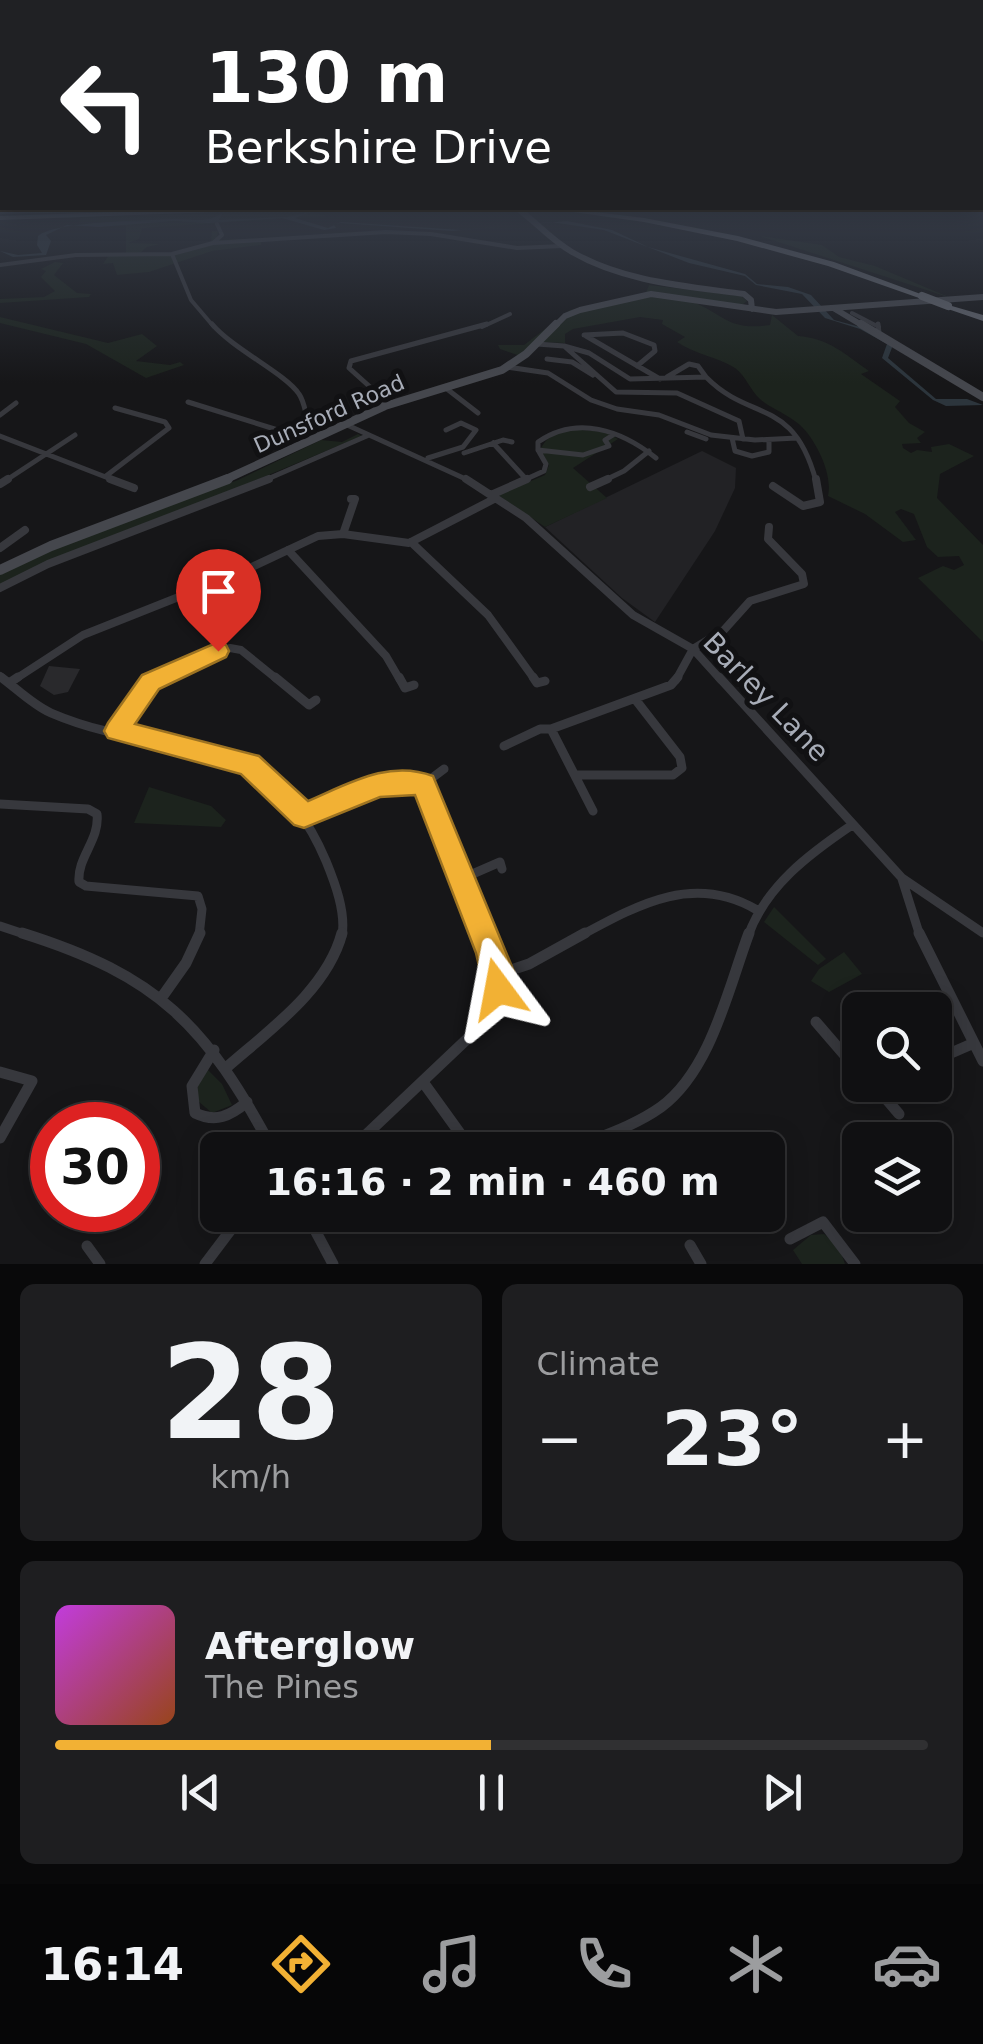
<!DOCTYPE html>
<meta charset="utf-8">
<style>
:root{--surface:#101012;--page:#1e1e20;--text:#f1f3f6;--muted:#9c9d9f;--line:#303032;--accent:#f2b134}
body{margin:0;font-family:"DejaVu Sans",sans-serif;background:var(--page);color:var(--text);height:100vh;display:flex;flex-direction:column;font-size:38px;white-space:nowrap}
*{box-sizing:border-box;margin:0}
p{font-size:32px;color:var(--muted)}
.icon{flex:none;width:55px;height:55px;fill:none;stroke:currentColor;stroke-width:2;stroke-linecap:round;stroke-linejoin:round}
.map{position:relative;height:1264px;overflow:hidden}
.panel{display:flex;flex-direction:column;gap:20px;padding:20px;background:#09090a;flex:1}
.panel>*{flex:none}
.guide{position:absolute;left:0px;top:0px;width:985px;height:210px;box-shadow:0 5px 25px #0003,0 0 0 2px var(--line);background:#202124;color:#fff;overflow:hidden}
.fabs{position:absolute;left:842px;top:992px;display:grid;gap:20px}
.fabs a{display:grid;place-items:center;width:110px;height:110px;border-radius:15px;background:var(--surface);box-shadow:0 5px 25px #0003,0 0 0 2px var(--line);font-size:50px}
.speed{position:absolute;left:30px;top:1102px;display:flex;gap:20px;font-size:50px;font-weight:700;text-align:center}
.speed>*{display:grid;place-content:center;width:130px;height:130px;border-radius:50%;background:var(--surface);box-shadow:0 5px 25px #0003,0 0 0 2px var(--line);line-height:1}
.speed .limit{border:15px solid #d22;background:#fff;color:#111}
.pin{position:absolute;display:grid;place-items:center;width:85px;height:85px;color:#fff;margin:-102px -42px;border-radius:50% 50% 50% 0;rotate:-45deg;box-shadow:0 0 10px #0007}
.pin .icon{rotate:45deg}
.me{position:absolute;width:110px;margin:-55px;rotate:347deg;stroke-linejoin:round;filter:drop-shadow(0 0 8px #0008)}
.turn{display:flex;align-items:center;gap:35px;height:210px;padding:0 40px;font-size:45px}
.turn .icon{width:130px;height:130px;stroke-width:2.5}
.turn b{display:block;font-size:70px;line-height:85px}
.big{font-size:75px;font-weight:700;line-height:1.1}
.panel .card{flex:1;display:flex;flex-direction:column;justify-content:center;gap:15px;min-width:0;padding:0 35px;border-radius:15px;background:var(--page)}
.panel .dial{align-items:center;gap:0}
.dial b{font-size:130px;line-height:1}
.song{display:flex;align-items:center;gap:30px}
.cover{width:120px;height:120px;border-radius:15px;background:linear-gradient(135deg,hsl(290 70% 55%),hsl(20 70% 35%))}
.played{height:10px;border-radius:5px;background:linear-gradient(90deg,var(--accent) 50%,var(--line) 50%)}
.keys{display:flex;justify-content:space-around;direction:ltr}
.heat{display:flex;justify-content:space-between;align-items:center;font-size:55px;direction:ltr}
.panel .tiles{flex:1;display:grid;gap:20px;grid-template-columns:1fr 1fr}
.card:last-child{grid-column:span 2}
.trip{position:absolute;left:200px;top:1132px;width:585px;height:100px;border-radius:15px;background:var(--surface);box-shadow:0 5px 25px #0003,0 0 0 2px var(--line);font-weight:700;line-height:100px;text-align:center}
.menu{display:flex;height:160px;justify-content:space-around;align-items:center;background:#060607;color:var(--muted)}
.menu .icon{width:70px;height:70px}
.menu .active{color:var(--accent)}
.menu b{font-size:45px;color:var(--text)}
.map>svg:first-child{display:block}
</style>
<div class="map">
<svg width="983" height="1264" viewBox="0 0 983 1264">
<rect width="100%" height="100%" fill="#161618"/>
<path fill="#222225" d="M702,451L736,468L735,488L715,531L655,622L622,598L545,527Z"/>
<path fill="#1c231d" d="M297,208L327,216L142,228L139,239L128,243L160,244L147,247L139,254L174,255L211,242L212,231H218L216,240L261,238V245L212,251L149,272L117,275L113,263L103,264L109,255L126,253V226L79,223L80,218Z
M760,236L822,245L839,257L875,266L951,298Z
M55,262L63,263L54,275L77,293L91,294L89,297L0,303V299L44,297L55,291L41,277L46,271L41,269Z
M649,285L741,296L747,301L742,305L693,302C725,315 728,331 770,325L772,315L798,336C828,338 845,354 869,371L861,374L900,401L895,407L909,423L925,432L917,438L921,443L902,444L903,448L911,453L917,450L932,452L931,447L949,444L974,456L940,474L937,498L983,545V642L918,578L943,566L954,570L964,565L959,556L938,557L927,547L914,514L901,509L895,512L916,540L903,542L865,514L828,496C833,474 816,440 800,425C788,414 771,409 760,399C750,390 746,376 735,368C716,356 696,355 677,342L685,337L662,324L663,320L640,317L573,329L565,334V343L543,342L526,358L500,349L498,345H524L570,310L646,293Z
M0,317L108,343L142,334L157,346L136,361L170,365L180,362L184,365L146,378L86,344L0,323Z
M570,429L606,432L618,439L573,468L607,498L545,527L498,495L545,475L549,465L540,450C547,436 555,433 570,429Z
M358,434L362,436C242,486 121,537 0,586V573L38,554L238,480L321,440L342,442Z
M149,787L211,806L226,820L221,827L134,823Z
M774,907L826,959L818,965L764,922Z
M844,952L862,974L829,992L811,981L819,969Z
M207,1069L222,1084L232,1105L212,1113L198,1101L197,1083Z
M824,1234L839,1247L845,1264H802L793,1250L811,1235Z"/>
<path fill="#2c353c" d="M314,211L295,218L328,228L341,222L461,230L567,221L612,230L648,247L745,274L757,284L788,287L811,295L834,320L864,328L893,345L888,358L936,399H967L983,405L946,406L933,400L882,358L887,344L860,329L825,318L802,294L756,285L745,276L689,263L604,230L551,222L452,231L340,223L334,225L336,228L324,230L282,218L208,223L173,221L99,227L67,225L46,235L51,241L46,255L13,257L0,251L18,255L42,253L37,245L38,236C56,221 143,221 171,219C193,218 206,225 223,212L219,220L287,217Z"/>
<path fill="#29292c" d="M49,666L80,669L68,692L54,695L40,686Z"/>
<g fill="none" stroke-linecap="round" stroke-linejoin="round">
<path stroke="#37383d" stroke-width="4" d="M213,243L222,235L217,224
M172,254L191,300L214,327
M0,265L76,255L172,254L213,243L386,232L431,234L517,248L562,246
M852,313L879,327
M482,327L510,314"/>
<path stroke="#37383d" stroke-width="5" d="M212,324C233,349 286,374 299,394C308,407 304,426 318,436
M878,324L879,333
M584,335L623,333L654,345L655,351L637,366
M586,336L660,379
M537,344L564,346L616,392L677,393L739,421L743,439
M564,346L589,353L630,379L706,377C751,423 793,396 816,481
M547,359L572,362L593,375
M507,367L548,373L591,400L617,409L659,415L711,435L755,440L797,438
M667,377L689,364L698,366L706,377
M447,389L478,413
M188,402L281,431H311
M385,406L379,395L349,368L351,361L487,324
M0,415L16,403
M345,424L470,481
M687,432L706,439
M0,436L116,481
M732,438L735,451L752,456L769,452V440
M493,443L526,479
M538,450V442C577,415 621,430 656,458
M538,450L583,455L609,446L605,440L613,435
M464,453L503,440L512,442
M428,458L463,447L476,430L461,423L446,430
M106,476L169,428L165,422L115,408
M5,481L75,435
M263,481L369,435
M522,481L544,471L546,464L538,450
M603,481L624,471L649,451"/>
<path stroke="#37383d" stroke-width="8" d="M110,479L134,488
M466,479L526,518L633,615L693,649L721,680
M0,484L8,479
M773,486L803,506L820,502L816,479
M590,487L608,479
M491,495L527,479
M343,534L355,499H351
M411,542L488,615L535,680
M0,548L25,530
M288,550L386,656L400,680
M0,588L48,564L269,479
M0,676L5,680
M14,680L83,635L239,573L318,536L343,534L409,543L496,498
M155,680L230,648L241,650L278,680
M676,680L693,649L724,630L750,601L804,584L802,574L768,539L769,527"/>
<path stroke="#37383d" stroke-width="9" d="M1,677C17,689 33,705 51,713C167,763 267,720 326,861C335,883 346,912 342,936
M275,677L309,705L316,700
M399,677L405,688L414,685
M533,677L537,683L545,681
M719,677L902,878L983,933
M9,683L18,677
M551,729L593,811
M117,731L157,677
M504,746L540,729H551L671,685L678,677
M577,775H673L682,768L680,757L635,699
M424,784L444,769
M0,804L88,809L97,814C100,840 77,857 79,882L86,886L198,896L202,909L199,936
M304,815L377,786L424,784L484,936
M461,879L500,862L502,869
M902,879L920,936
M0,926L30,936
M580,936C639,904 694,873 757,910
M748,936C766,886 809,854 852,825"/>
<path stroke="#37383d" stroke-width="11" d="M22,933C159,976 206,1025 273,1150
M919,933L983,1061
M499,974L529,964L585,933
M162,997L186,963L200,933
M816,1022L860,1073
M214,1050L192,1086L195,1113C216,1123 230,1116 247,1102
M935,1060L974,1043
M226,1068C268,1031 327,990 342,933
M0,1072L32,1081L0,1138
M423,1082L472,1150
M876,1087L899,1114
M350,1150L484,1023C507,988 497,969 483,933
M568,1150C599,1137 633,1127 661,1107C711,1070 728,989 749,933
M307,1215L333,1264
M790,1239L823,1222L855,1264
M690,1245L701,1264
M87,1246L100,1264
M205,1264L242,1215"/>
<path stroke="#45474d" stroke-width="6" d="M517,208C536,222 551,240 572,252C624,282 685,286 744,294L751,300L752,309
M0,211L135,208
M835,309L865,327
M554,327L565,316L580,310L651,294L776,312L983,297"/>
<path stroke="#45474d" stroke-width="8" d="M861,324L983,397
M222,481L385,406L502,370L526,354L556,324"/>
<path stroke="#45474d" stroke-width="10" d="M0,570L51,546L228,479"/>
<path fill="#63666e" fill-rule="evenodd" d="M231,208H276L273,210L0,220V216Z
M545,208H563L644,218L738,236L834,262L926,296L919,298L828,266L737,241L644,222Z
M945,304L983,315V321L945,308Z"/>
<path stroke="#63666e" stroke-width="8" d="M922,296L948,306"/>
</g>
<linearGradient id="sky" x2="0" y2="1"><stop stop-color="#0c0c0d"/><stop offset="0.54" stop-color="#363c48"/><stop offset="1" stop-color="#363c48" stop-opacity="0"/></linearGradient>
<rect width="983" height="383" fill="url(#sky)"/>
<path fill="#f2b134" stroke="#9d7322" stroke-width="2.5" d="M218,642L226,645L229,651L226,657L159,689L135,724L259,756L308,801C348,784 389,759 433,776L515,974L510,1001L498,1005L487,1001L476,953L415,795L380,797L304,828L294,825L241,774L108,738L104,731L108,723L142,675Z"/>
<g text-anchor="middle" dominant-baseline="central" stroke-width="10" stroke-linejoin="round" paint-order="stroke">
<g font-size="22" fill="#a8adb8" stroke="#111113">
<text transform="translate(329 414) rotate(-24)">Dunsford Road</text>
</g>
<g font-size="28" fill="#a8adb8" stroke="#111113">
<text transform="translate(766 697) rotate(46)">Barley Lane</text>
</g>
</g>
</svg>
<div class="fabs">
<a><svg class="icon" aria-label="search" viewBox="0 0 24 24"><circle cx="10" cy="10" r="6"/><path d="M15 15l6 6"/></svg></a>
<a><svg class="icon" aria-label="layers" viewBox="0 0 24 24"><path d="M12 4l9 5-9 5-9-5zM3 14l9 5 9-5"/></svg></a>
</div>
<div class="speed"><div class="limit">30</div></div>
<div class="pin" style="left:218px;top:651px;background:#d93025"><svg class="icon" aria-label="arrive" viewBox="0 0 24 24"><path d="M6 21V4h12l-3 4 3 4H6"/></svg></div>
<svg class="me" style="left:498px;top:989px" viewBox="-20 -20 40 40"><path d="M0-17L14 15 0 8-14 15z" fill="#f2b134" stroke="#fff" stroke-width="4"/></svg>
<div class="trip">16:16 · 2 min · 460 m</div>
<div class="guide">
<div class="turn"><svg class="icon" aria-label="left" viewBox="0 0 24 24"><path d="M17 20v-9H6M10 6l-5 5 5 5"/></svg><div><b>130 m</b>Berkshire Drive</div></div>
</div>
</div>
<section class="panel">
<div class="tiles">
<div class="card dial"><b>28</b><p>km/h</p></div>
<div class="card"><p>Climate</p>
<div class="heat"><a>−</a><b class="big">23°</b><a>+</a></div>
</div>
<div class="card">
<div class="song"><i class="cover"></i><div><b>Afterglow</b><p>The Pines</p></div></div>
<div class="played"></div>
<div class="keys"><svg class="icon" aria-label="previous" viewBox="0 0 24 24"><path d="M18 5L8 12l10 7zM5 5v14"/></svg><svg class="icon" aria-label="pause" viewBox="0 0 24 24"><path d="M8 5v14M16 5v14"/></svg><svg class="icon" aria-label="next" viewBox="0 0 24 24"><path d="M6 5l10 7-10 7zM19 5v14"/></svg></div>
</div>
</div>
</section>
<nav class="menu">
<b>16:14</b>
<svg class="icon active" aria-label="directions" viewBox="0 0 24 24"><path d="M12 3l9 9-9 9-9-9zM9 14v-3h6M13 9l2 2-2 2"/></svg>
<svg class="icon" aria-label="music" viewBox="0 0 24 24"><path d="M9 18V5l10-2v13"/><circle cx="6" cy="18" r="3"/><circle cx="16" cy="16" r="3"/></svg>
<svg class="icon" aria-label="phone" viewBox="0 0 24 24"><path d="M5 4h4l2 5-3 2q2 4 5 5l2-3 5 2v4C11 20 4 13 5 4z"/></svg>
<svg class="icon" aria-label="climate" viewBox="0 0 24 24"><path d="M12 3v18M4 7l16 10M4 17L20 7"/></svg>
<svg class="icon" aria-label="car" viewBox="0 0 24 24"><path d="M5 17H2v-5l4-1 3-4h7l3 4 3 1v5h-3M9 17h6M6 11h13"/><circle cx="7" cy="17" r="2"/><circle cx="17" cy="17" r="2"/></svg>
</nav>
